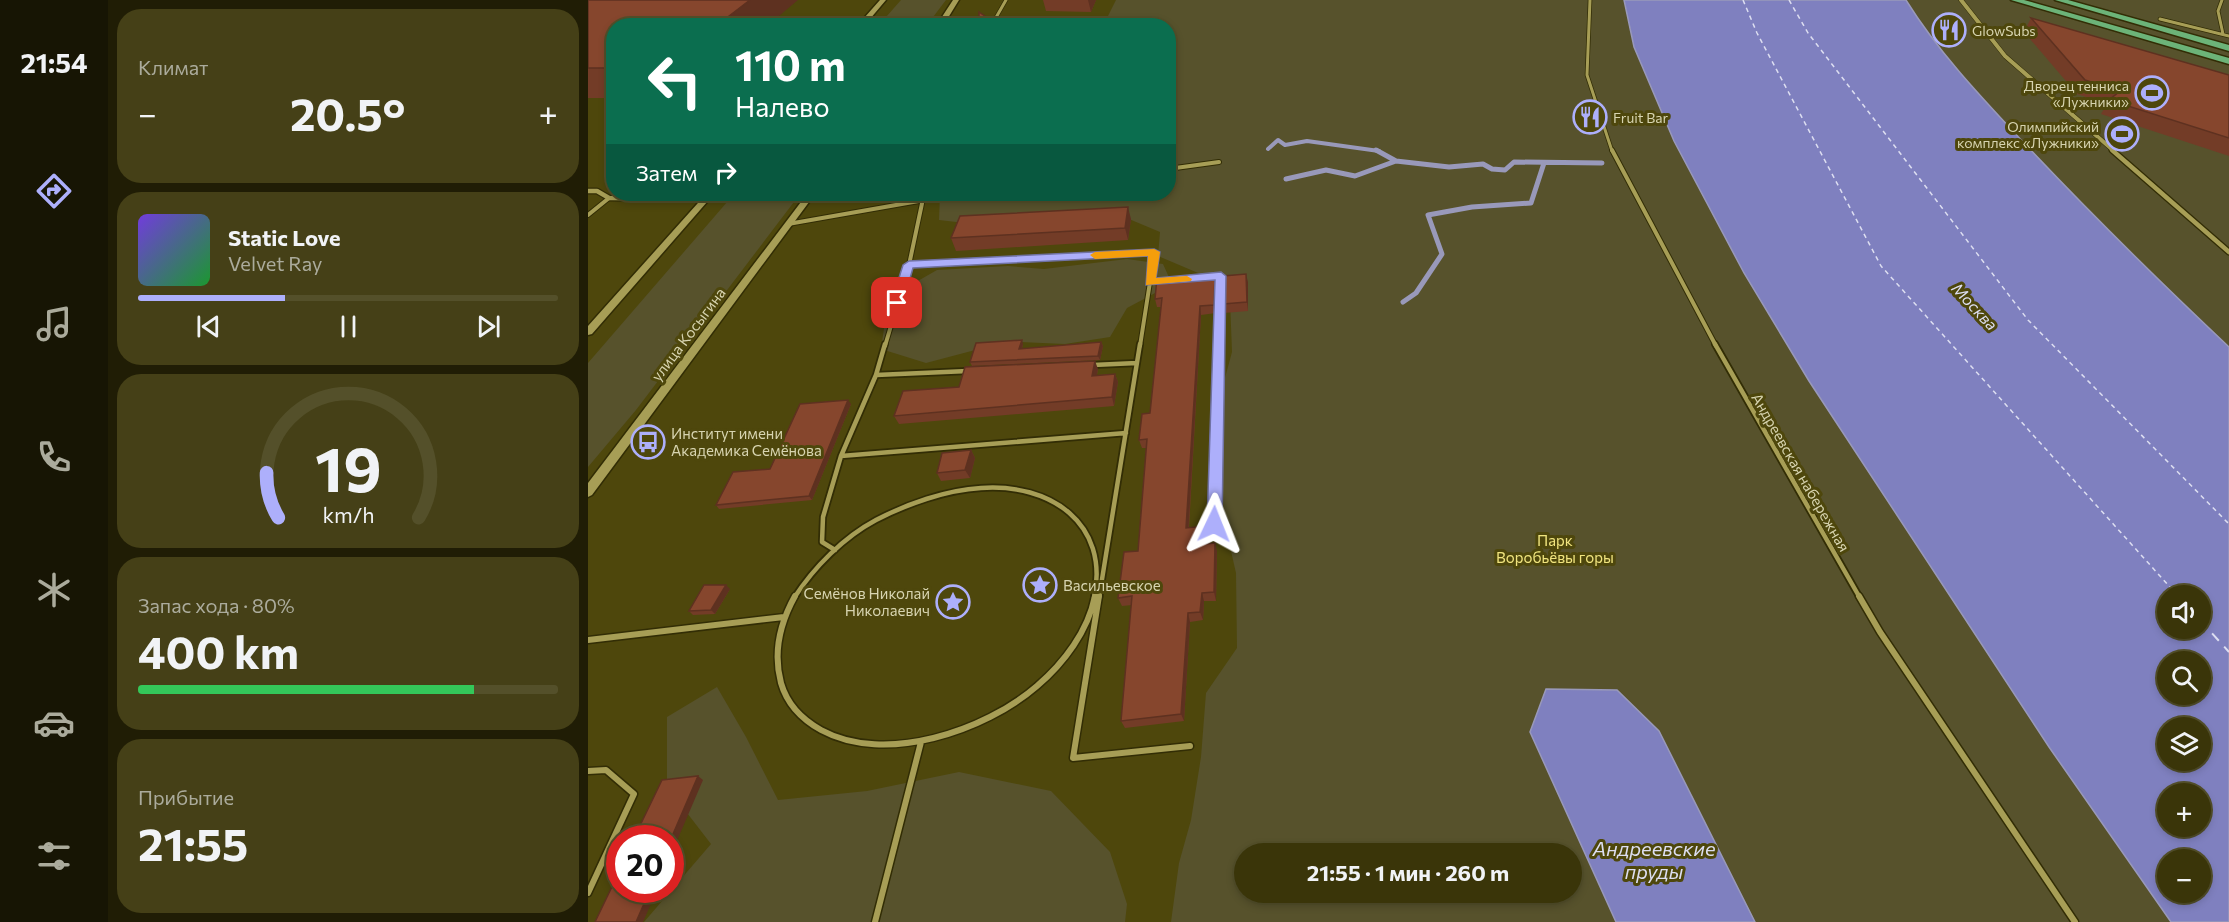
<!DOCTYPE html>
<html lang="ru">
<meta charset="utf-8">
<style>
:root{--surface:#3a3509;--page:#454017;--text:#f1f3f6;--muted:#abab9c;--line:#54502a;--accent:#adaffb}
body{margin:0;font-family:Commissioner,sans-serif;background:var(--page);color:var(--text);height:100vh;display:flex;flex-direction:column;font-size:22px;white-space:nowrap}
*{box-sizing:border-box;margin:0}
p{font-size:20px;color:var(--muted)}
.icon{flex:none;width:33px;height:33px;fill:none;stroke:currentColor;stroke-width:2;stroke-linecap:round;stroke-linejoin:round}
.map{position:relative;flex:1;overflow:hidden}
.panel{display:flex;flex-direction:column;gap:9px;padding:9px;background:#201d05;width:480px}
.panel>*{flex:none}
.hud{position:absolute;left:18px;top:18px;width:570px;height:183px;border-radius:24px;box-shadow:0 3px 9px #0003,0 0 0 2px var(--line);background:#0b6e4f;color:#fff;overflow:hidden}
.tools{position:absolute;left:1569px;top:585px;display:grid;gap:12px}
.tools a{display:grid;place-items:center;width:54px;height:54px;border-radius:50%;background:var(--surface);box-shadow:0 3px 9px #0003,0 0 0 2px var(--line);font-size:30px}
.speed{position:absolute;left:18px;top:825px;display:flex;gap:12px;font-size:30px;font-weight:700;text-align:center}
.speed>*{display:grid;place-content:center;width:78px;height:78px;border-radius:50%;background:var(--surface);box-shadow:0 3px 9px #0003,0 0 0 2px var(--line);line-height:1}
.speed .limit{border:9px solid #d22;background:#fff;color:#111}
.pin{position:absolute;display:grid;place-items:center;width:51px;height:51px;color:#fff;margin:-26px;border-radius:12px;box-shadow:0 3px 9px #0006}
.me{position:absolute;width:66px;margin:-33px;rotate:2deg;stroke-linejoin:round;filter:drop-shadow(0 0 4px #0008)}
.turn{display:flex;align-items:center;gap:21px;height:126px;padding:0 30px;font-size:27px}
.turn .icon{width:78px;height:78px;stroke-width:2.5}
.turn b{display:block;font-size:42px;line-height:51px}
.then{display:flex;align-items:center;height:57px;padding:0 30px;background:#0003;gap:12px;font-size:22px}
.big{font-size:45px;font-weight:700;line-height:1.1}
.panel .card{flex:1;display:flex;flex-direction:column;justify-content:center;gap:9px;min-width:0;padding:0 21px;border-radius:24px;background:var(--page)}
.panel .dial{align-items:center;gap:0}
.dial svg{height:156px;overflow:visible;fill:none;stroke:var(--line);stroke-width:7;stroke-linecap:round;text-anchor:middle}
.dial text{fill:var(--text);stroke:none}
.song{display:flex;align-items:center;gap:18px}
.cover{width:72px;height:72px;border-radius:9px;background:linear-gradient(135deg,hsl(260 70% 55%),hsl(130 70% 35%))}
.played{height:6px;border-radius:3px;background:linear-gradient(90deg,var(--accent) 35%,var(--line) 35%)}
.keys{display:flex;justify-content:space-around;direction:ltr}
.heat{display:flex;justify-content:space-between;align-items:center;font-size:33px;direction:ltr}
.charge{height:9px;border-radius:4px;background:linear-gradient(90deg,#34c759 80%,var(--line) 0)}
.trip{position:absolute;left:646px;top:843px;width:348px;height:60px;border-radius:30px;background:var(--surface);box-shadow:0 3px 9px #0003,0 0 0 2px var(--line);font-weight:700;line-height:60px;text-align:center}
main{display:flex;flex:1;min-height:0}
.menu{display:flex;flex-direction:column;width:108px;justify-content:space-around;align-items:center;background:#171504;color:var(--muted)}
.menu .icon{width:42px;height:42px}
.menu .selected{color:var(--accent)}
.menu b{font-size:27px;color:var(--text)}
.map>svg:first-child{display:block}
</style>
<main>
<nav class="menu">
<b>21:54</b>
<svg class="icon selected" aria-label="directions" viewBox="0 0 24 24"><path d="M12 3l9 9-9 9-9-9zM9 14v-3h6M13 9l2 2-2 2"/></svg>
<svg class="icon" aria-label="music" viewBox="0 0 24 24"><path d="M9 18V5l10-2v13"/><circle cx="6" cy="18" r="3"/><circle cx="16" cy="16" r="3"/></svg>
<svg class="icon" aria-label="phone" viewBox="0 0 24 24"><path d="M5 4h4l2 5-3 2q2 4 5 5l2-3 5 2v4C11 20 4 13 5 4z"/></svg>
<svg class="icon" aria-label="climate" viewBox="0 0 24 24"><path d="M12 3v18M4 7l16 10M4 17L20 7"/></svg>
<svg class="icon" aria-label="car" viewBox="0 0 24 24"><path d="M5 17H2v-5l4-1 3-4h7l3 4 3 1v5h-3M9 17h6M6 11h13"/><circle cx="7" cy="17" r="2"/><circle cx="17" cy="17" r="2"/></svg>
<svg class="icon" aria-label="filters" viewBox="0 0 24 24"><path d="M4 7h16M4 17h16"/><circle cx="9" cy="7" r="2"/><circle cx="15" cy="17" r="2"/></svg>
</nav>
<section class="panel">
<div class="card"><p>Климат</p>
<div class="heat"><a>−</a><b class="big">20.5°</b><a>+</a></div>
</div>
<div class="card">
<div class="song"><i class="cover"></i><div><b>Static Love</b><p>Velvet Ray</p></div></div>
<div class="played"></div>
<div class="keys"><svg class="icon" aria-label="previous" viewBox="0 0 24 24"><path d="M18 5L8 12l10 7zM5 5v14"/></svg><svg class="icon" aria-label="pause" viewBox="0 0 24 24"><path d="M8 5v14M16 5v14"/></svg><svg class="icon" aria-label="next" viewBox="0 0 24 24"><path d="M6 5l10 7-10 7zM19 5v14"/></svg></div>
</div>
<div class="card dial"><svg viewBox="0 0 100 80">
<path d="M14 69A42 42 0 1 1 86 69"/>
<path d="M14 69A42 42 0 0 1 8 46" stroke="#adaffb"/>
<text x="50" y="56" font-size="32" font-weight="700">19</text>
<text x="50" y="72" font-size="11">km/h</text>
</svg></div>
<div class="card"><p>Запас хода · 80%</p><b class="big">400 km</b><div class="charge"></div></div>
<div class="card"><p>Прибытие</p><b class="big">21:55</b></div>
</section>
<div class="map">
<svg width="1641" height="922" viewBox="0 0 1641 922">
<rect width="100%" height="100%" fill="#4e470c"/>
<path fill="#57522c" fill-rule="evenodd" d="M313,0H358L339,25H291Z
M528,0H1036L1046,47L1086,141L1156,273L1221,381L1461,747L1583,922H583L591,863L603,820L613,757L618,693L649,648L648,573L633,507L623,486L632,440L631,400L644,352L642,300L622,278L570,256L572,232L541,219L377,223L351,220L352,194H580V26L485,25L520,16ZM657,854H984V892H657Z
M1318,0H1641V347C1571,281 1503,214 1437,144C1394,98 1351,53 1318,0Z
M146,194H212L48,410L0,467V363Z
M539,259L575,264L584,284L539,308L522,337L477,344L432,342L391,349L338,363L293,349L299,308L328,282L349,270L420,266L456,269Z
M129,687L158,737L190,800L279,791L371,772L463,791L522,852L539,904L537,922H56L123,844L79,787V717Z"/>
<path fill="#7f80bf" stroke="#9999ba" stroke-width="1.5" fill-rule="evenodd" d="M1036,0H1318C1351,53 1394,98 1437,144C1503,214 1571,281 1641,347V922H1583L1461,747L1221,381L1156,273L1086,141L1046,47ZM1580,596H1612V628H1580ZM1580,662H1612V694H1580ZM1580,728H1612V760H1580ZM1580,794H1612V826H1580ZM1580,860H1612V892H1580Z
M958,689L1029,690L1071,731L1167,922H1028L942,732Z"/>
<g fill="none" stroke-linecap="round" stroke-linejoin="round">
<path stroke="#9999ba" stroke-width="4" d="M680,149L690,140L697,145L719,141L791,151"/>
<path stroke="#9999ba" stroke-width="5" d="M788,150L808,161
M698,179L738,170L767,176L808,161L861,167L895,164L904,169L917,170L926,162L1014,163
M815,302L828,293L854,254L840,215L884,207L943,203L956,163"/>
<path stroke="#dddef1" stroke-width="1.5" stroke-dasharray="4.5 4" stroke-linecap="butt" d="M1155,0L1169,33L1293,266L1590,596
M1201,0L1220,33L1440,320L1641,524"/>
<path stroke="#dddef1" stroke-width="2" stroke-dasharray="10 8" stroke-linecap="butt" d="M1612,620L1641,652"/>
<defs>
<path id="lane-far3" d="M1002,0L999,75L1024,151
M1634,0L1630,11L1635,34
M1572,19L1641,36
M406,21L418,0
M353,22L389,21"/>
<path id="lane-far2" d="M1024,150L1128,346
M580,169L631,162
M0,215L21,198
M200,224L365,195L387,194
M321,265L566,252L562,282
M622,277L633,276L631,346
M297,346L321,265L336,194
M552,346L562,282L575,281"/>
<path id="lane-far1" d="M1127,344L1272,598
M505,365L549,363
M288,375L297,344
M253,456L288,375L380,371
M626,524L631,344
M247,550L234,542L235,517L253,456L538,433
M206,598C226,567 256,537 288,520C319,504 358,490 393,488C462,483 522,523 506,598
M511,598L552,344"/>
<path id="lane" d="M207,596C192,623 185,653 193,683C199,704 215,720 233,730C297,765 397,731 449,686C476,663 500,631 507,596
M511,596L485,758L602,746
M1271,596L1292,632L1487,922
M0,640L196,617
M0,771L18,770L46,794L0,893
M287,922L333,742"/>
<path id="street-far1" d="M1373,0L1417,56L1526,151"/>
<path id="street" d="M1524,150L1641,252
M0,191H9L21,198L117,199"/>
<path id="secondary" d="M292,0H298L276,26H269Z
M365,0H371L355,26H348Z
M118,194H126L4,334L0,335V326Z
M219,194H227L4,495L0,497V483Z"/>
<path id="primary" d="M1423,0H1436L1641,58V64Z
M1467,0H1480L1641,45V51Z"/>
</defs>
<use href="#lane-far3" stroke="#322d05" stroke-width="4.5"/>
<use href="#lane-far2" stroke="#322d05" stroke-width="6"/>
<use href="#lane-far1" stroke="#322d05" stroke-width="8"/>
<use href="#lane" stroke="#322d05" stroke-width="9"/>
<use href="#street-far1" stroke="#322d05" stroke-width="5"/>
<use href="#street" stroke="#322d05" stroke-width="7"/>
<use href="#secondary" stroke="#322d05" stroke-width="3"/>
<use href="#primary" stroke="#322d05" stroke-width="3"/>
<use href="#lane-far3" stroke="#a79e56" stroke-width="3"/>
<use href="#lane-far2" stroke="#a79e56" stroke-width="4"/>
<use href="#lane-far1" stroke="#a79e56" stroke-width="4.5"/>
<use href="#lane" stroke="#a79e56" stroke-width="6"/>
<use href="#street-far1" stroke="#a79e56" stroke-width="4"/>
<use href="#street" stroke="#a79e56" stroke-width="4.5"/>
<use href="#secondary" fill="#a79e56" fill-rule="evenodd"/>
<use href="#primary" fill="#6cb378" fill-rule="evenodd"/>
</g>
<path fill="#733c27" d="M0,0L26,26V98H0Z
M455,0H508L503,12L458,11Z
M1443,18L1641,75V156L1513,114L1519,104L1489,94L1436,32Z
M543,219L540,240L368,251L363,238Z
M627,276L629,285L628,313L613,315L601,528L618,526L620,535V544L629,551L628,601H616L615,620L602,622L596,721L537,728L533,721L544,605L534,606L530,598L550,551L558,448H554L551,440L562,413L573,307H569L567,299Z
M660,282V311L636,313L635,304Z
M513,342L515,346L512,360L384,366L382,362L435,344L434,349Z
M510,369L509,375L527,374L530,382L526,406L311,424L306,416Z
M263,404L224,500L131,509L128,505L182,469Z
M383,450L387,458L382,478L353,481L349,473Z
M142,589L127,614L105,615L101,611Z"/>
<path fill="#5e3120" d="M162,0H210L179,26H128Z
M500,0H508L503,12Z
M540,207L543,219L540,240L537,228Z
M658,274L660,282V311L659,302Z
M627,276L629,285L628,313L626,305Z
M612,306L613,315L600,537L598,528Z
M434,340L435,344L433,353L431,349Z
M513,342L515,346L512,360L510,356Z
M507,361L510,369L507,384L504,376Z
M527,374L530,382L526,406L524,397Z
M260,400L263,404L224,500L221,496Z
M383,450L387,458L382,478L377,470Z
M618,526L620,535V552L617,544Z
M627,543L629,551L628,601L626,592Z
M138,585L142,589L127,614L123,610Z
M614,593L616,601L615,620L612,612Z
M600,613L602,622L596,721L593,714Z
M110,776L115,780L82,857V841Z
M62,890H69L55,922H48Z"/>
<path fill="#86462d" stroke="#5e3120" stroke-width="1.5" d="M0,0H162L128,26H26V68H0Z
M391,12L404,21L403,23L461,22L459,26H382L385,21L391,20Z
M1443,18L1641,75V138L1521,100L1532,91L1497,80Z
M540,207L537,228L363,238L372,216Z
M658,274L659,302L635,304V276Z
M627,276L626,305L612,306L598,528L618,526L617,544L627,543L626,592L614,593L612,612L600,613L593,714L533,721L544,596L530,598L536,552L550,551L559,439L551,440L554,414L562,413L574,298L567,299L569,278Z
M434,340L431,349L513,342L510,356L382,362L388,343Z
M507,361L504,376L527,374L524,397L306,416L315,391L371,387L377,367Z
M260,400L221,496L128,505L145,472L182,469L212,404Z
M383,450L377,470L349,473L354,453Z
M116,585H138L123,610L101,611Z
M110,776L82,841V838H46L74,780Z
M32,870V890H62L48,922H7Z"/>
<path fill="#adaffb" stroke="#7072a3" stroke-width="1.5" d="M566,249L572,252L568,278L633,272L638,276L634,524L626,529L619,524L627,280L558,285L560,256L325,268L315,303L309,307L303,303L315,265L321,261Z"/>
<path fill="#f59e0b" d="M566,249L572,252L568,278L599,276L604,279L603,281L558,285L560,256L507,259L502,255L507,252Z"/>
<defs>
<symbol id="restaurant-ring" viewBox="-11 -11 22 22"><circle r="9.5" fill="#4e470c" stroke="#adaffb" stroke-width="1.5"/><path d="M-5-6h1v4h1v-4h1v4h1v-4h1v5L-1.5 .5V6h-2V.5L-5-1ZM5-6V6H3V1.5H1.5Q1.5-4 5-6Z" fill="#adaffb"/></symbol>
<symbol id="stadium-ring" viewBox="-11 -11 22 22"><circle r="9.5" fill="#4e470c" stroke="#adaffb" stroke-width="1.5"/><path d="M0-5a6.5 5 0 1 0 0 10a6.5 5 0 1 0 0-10ZM-3.5-1.8h7v3.6h-7Z" fill="#adaffb"/></symbol>
<symbol id="bus-ring" viewBox="-11 -11 22 22"><circle r="9.5" fill="#4e470c" stroke="#adaffb" stroke-width="1.5"/><path d="M-5-6H5V4H4V6H2V4H-2V6H-4V4H-5ZM-3.5-4V0h7V-4ZM-3.5 1.2v1.5H-2V1.2ZM2 1.2v1.5H3.5V1.2Z" fill="#adaffb"/></symbol>
<symbol id="sight-ring" viewBox="-11 -11 22 22"><circle r="9.5" fill="#4e470c" stroke="#adaffb" stroke-width="1.5"/><path d="M0-6L1.8-2.2L6-1.7L2.9 1.2L3.7 5.4L0 3.3L-3.7 5.4L-2.9 1.2L-6-1.7L-1.8-2.2Z" fill="#adaffb"/></symbol>
</defs>
<g fill-rule="evenodd">
<use href="#restaurant-ring" x="1342" y="11" width="38" height="38"/>
<use href="#stadium-ring" x="1545" y="74" width="38" height="38"/>
<use href="#restaurant-ring" x="983" y="98" width="38" height="38"/>
<use href="#stadium-ring" x="1515" y="115" width="38" height="38"/>
<use href="#bus-ring" x="41" y="423" width="38" height="38"/>
<use href="#sight-ring" x="433" y="566" width="38" height="38"/>
<use href="#sight-ring" x="346" y="583" width="38" height="38"/>
</g>
<g text-anchor="middle" dominant-baseline="central" stroke-width="6" stroke-linejoin="round" paint-order="stroke">
<g font-size="14" fill="#d7d4b0" stroke="#4e470c" text-anchor="start">
<text x="1384" y="30">GlowSubs</text>
<text x="1541" y="85" text-anchor="end">Дворец тенниса<tspan x="1541" dy="16">«Лужники»</tspan></text>
<text x="1025" y="117">Fruit Bar</text>
<text x="1511" y="126" text-anchor="end">Олимпийский<tspan x="1511" dy="16">комплекс «Лужники»</tspan></text>
</g>
<g font-size="15" fill="#d7d4b0" stroke="#4e470c">
<text transform="translate(100 334) rotate(-53)">улица Косыгина</text>
<text transform="translate(1213 472) rotate(60)">Андреевская набережная</text>
</g>
<g font-size="15" fill="#d7d4b0" stroke="#4e470c" text-anchor="start">
<text x="83" y="433">Институт имени<tspan x="83" dy="17">Академика Семёнова</tspan></text>
<text x="475" y="585">Васильевское</text>
<text x="342" y="593" text-anchor="end">Семёнов Николай<tspan x="342" dy="17">Николаевич</tspan></text>
</g>
<g font-size="15" fill="#f0e47f" stroke="#4e470c">
<text x="967" y="540">Парк<tspan x="967" dy="17">Воробьёвы горы</tspan></text>
</g>
<g font-size="16" font-style="italic" fill="#dddef1" stroke="#4e470c">
<text transform="translate(1387 306) rotate(47)">Москва</text>
</g>
<g font-size="20" font-style="italic" fill="#dddef1" stroke="#4e470c">
<text x="1066" y="848">Андреевские<tspan x="1066" dy="23">пруды</tspan></text>
</g>
</g>
</svg>
<div class="tools">
<a><svg class="icon" aria-label="sound" viewBox="0 0 24 24"><path d="M4 9h4l5-4v14l-5-4H4zM17 9q2 3 0 6"/></svg></a>
<a><svg class="icon" aria-label="search" viewBox="0 0 24 24"><circle cx="10" cy="10" r="6"/><path d="M15 15l6 6"/></svg></a>
<a><svg class="icon" aria-label="layers" viewBox="0 0 24 24"><path d="M12 4l9 5-9 5-9-5zM3 14l9 5 9-5"/></svg></a>
<a>+</a>
<a>−</a>
</div>
<div class="speed"><div class="limit">20</div></div>
<div class="pin" style="left:309px;top:303px;background:#d93025"><svg class="icon" aria-label="arrive" viewBox="0 0 24 24"><path d="M6 21V4h12l-3 4 3 4H6"/></svg></div>
<svg class="me" style="left:626px;top:524px" viewBox="-20 -20 40 40"><path d="M0-17L14 15 0 8-14 15z" fill="#adaffb" stroke="#fff" stroke-width="4"/></svg>
<div class="trip">21:55 · 1 мин · 260 m</div>
<div class="hud">
<div class="turn"><svg class="icon" aria-label="left" viewBox="0 0 24 24"><path d="M17 20v-9H6M10 6l-5 5 5 5"/></svg><div><b>110 m</b>Налево</div></div>
<div class="then">Затем<svg class="icon" aria-label="right" viewBox="0 0 24 24"><path d="M7 20v-9h11M14 6l5 5-5 5"/></svg></div>
</div>
</div>
</main>
